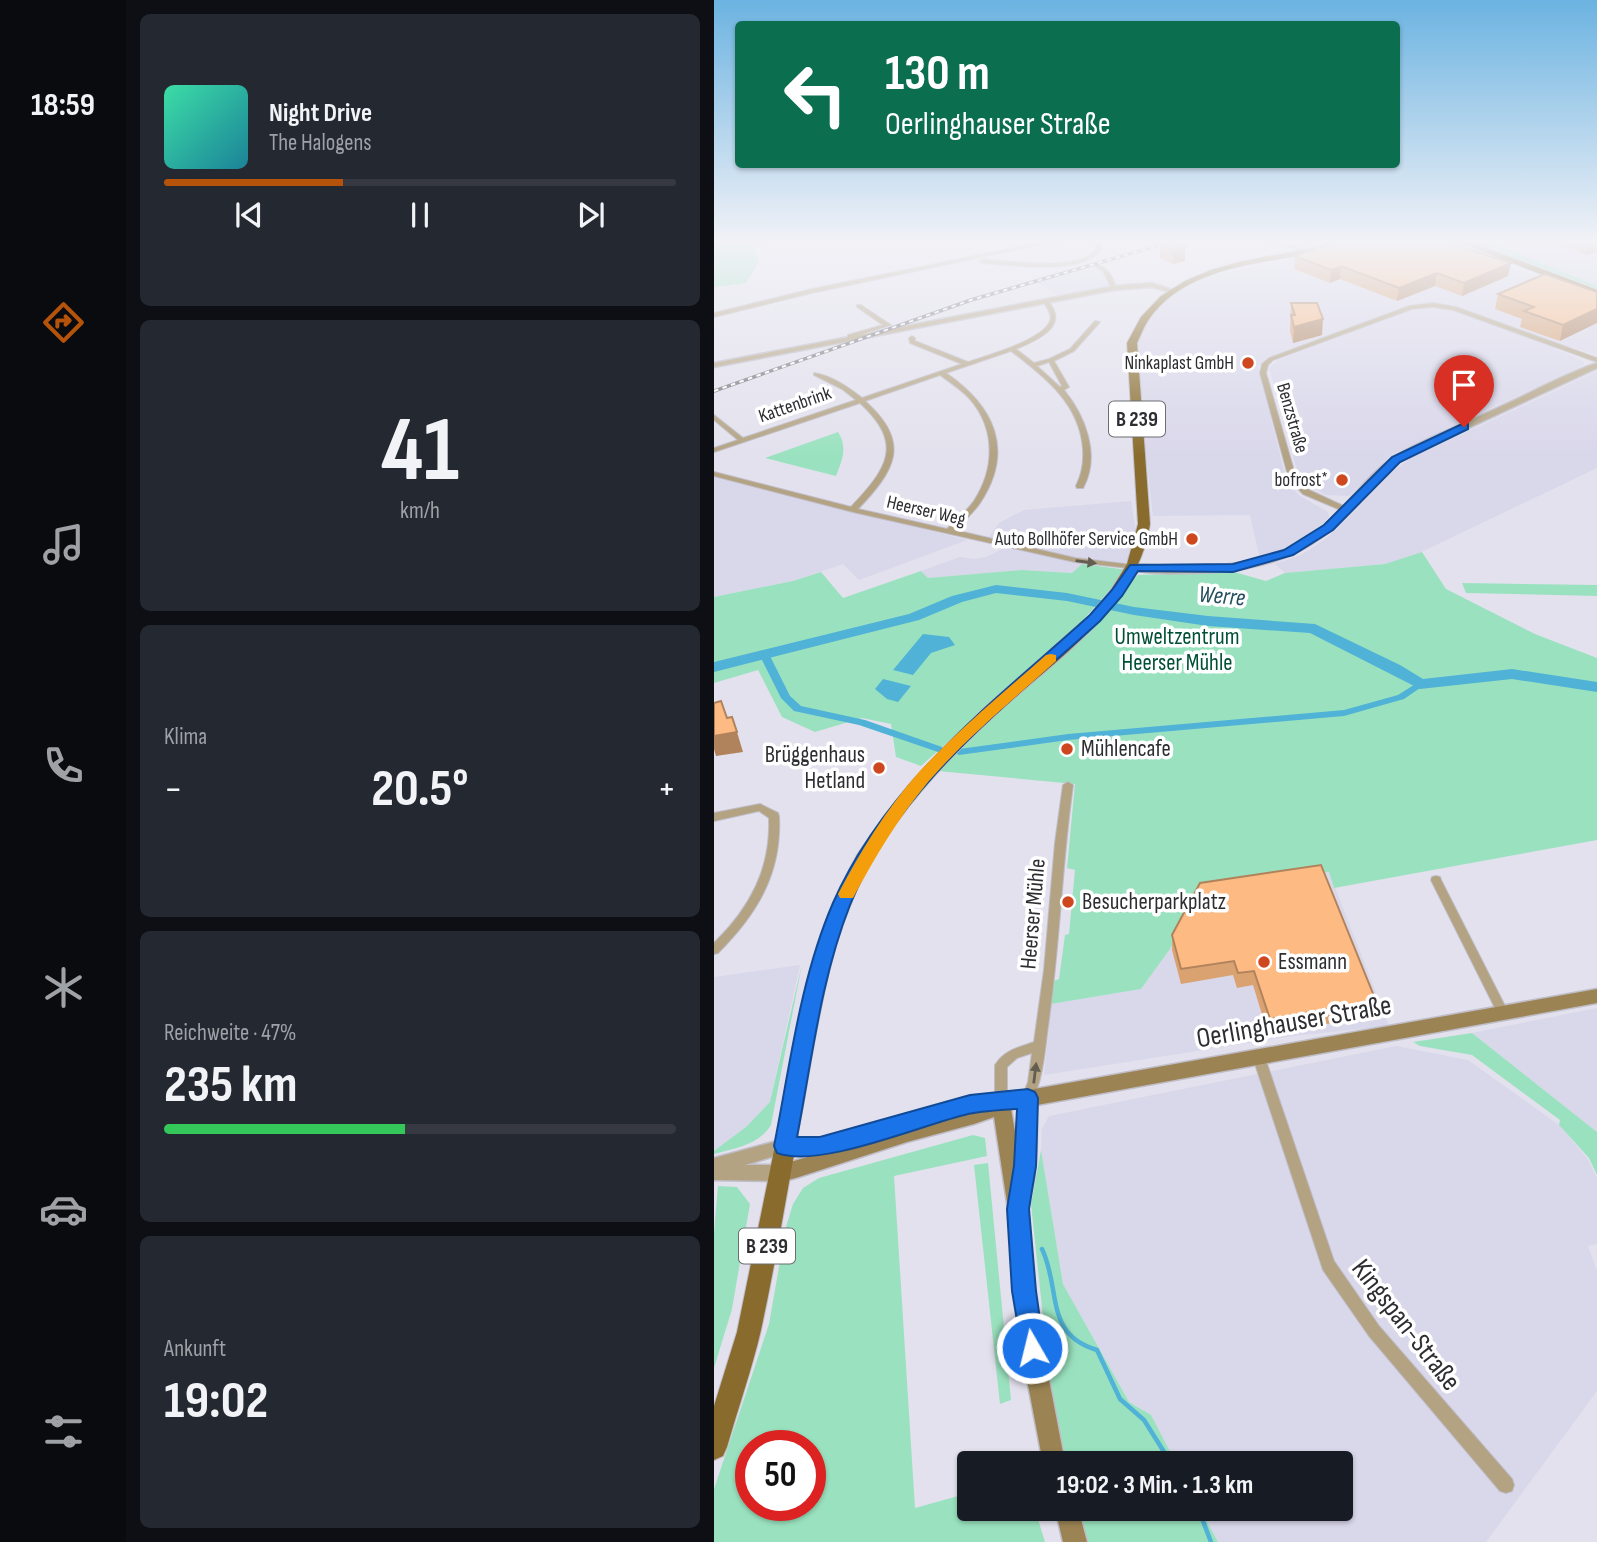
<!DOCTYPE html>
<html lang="de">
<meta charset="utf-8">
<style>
:root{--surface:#171b24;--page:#242831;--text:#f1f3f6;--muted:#9ea1a6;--line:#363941;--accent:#b45309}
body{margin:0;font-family:"Sofia Sans Condensed",sans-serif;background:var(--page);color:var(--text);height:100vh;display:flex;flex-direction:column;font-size:26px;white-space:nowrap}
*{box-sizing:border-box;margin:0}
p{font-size:23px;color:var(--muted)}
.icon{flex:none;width:38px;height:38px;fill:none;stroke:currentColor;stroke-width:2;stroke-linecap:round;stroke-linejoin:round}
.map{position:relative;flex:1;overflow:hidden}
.sheet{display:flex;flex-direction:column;gap:14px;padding:14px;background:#0d0f14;width:588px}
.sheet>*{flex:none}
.top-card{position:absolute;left:21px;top:21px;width:665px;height:147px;border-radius:7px;box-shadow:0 2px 5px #0004;background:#0b6e4f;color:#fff;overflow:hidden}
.speed{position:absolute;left:21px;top:1430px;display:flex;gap:14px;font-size:35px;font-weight:700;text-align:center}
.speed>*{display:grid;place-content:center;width:91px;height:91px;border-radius:50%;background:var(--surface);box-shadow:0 2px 5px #0004;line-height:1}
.speed .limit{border:10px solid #d22;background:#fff;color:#111}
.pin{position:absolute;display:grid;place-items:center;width:60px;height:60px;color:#fff;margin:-72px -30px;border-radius:50% 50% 50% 0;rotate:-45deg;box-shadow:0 0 7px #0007}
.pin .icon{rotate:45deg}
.me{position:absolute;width:77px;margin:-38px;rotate:352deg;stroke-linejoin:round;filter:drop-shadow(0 0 5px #0008)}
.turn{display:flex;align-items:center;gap:24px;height:147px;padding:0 35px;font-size:32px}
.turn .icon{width:91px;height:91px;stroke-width:2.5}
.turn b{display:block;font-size:49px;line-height:60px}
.big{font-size:52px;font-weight:700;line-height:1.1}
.sheet .card{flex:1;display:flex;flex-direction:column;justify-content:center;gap:10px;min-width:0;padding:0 24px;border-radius:10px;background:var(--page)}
.sheet .dial{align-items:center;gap:0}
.dial b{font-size:91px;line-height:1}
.song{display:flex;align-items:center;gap:21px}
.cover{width:84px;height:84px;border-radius:10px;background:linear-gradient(135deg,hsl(160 70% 55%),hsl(190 70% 35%))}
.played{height:7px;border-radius:4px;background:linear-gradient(90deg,var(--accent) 35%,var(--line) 35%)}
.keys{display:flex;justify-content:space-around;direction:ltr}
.heat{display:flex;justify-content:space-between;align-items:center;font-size:38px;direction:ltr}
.charge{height:10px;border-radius:5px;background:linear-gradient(90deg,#34c759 47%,var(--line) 0)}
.trip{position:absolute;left:243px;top:1451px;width:396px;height:70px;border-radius:7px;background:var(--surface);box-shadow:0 2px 5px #0004;font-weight:700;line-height:70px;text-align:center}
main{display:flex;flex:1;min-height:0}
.tabs{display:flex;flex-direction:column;width:126px;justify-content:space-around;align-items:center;background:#090b0e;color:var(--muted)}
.tabs .icon{width:49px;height:49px}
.tabs .current{color:var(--accent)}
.tabs b{font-size:32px;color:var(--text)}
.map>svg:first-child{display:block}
</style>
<main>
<nav class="tabs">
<b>18:59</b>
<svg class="icon current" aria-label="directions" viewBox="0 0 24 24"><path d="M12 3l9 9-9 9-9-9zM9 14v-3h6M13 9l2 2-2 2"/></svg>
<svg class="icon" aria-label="music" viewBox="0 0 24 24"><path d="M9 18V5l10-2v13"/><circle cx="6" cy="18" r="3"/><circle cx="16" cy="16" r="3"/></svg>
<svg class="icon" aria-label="phone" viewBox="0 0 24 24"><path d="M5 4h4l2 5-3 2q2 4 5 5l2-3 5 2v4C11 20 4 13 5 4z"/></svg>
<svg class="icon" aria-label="climate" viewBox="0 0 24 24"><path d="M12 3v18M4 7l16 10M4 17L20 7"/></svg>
<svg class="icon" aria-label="car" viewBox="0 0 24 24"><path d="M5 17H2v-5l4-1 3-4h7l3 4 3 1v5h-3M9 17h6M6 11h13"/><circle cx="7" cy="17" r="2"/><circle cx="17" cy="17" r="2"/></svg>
<svg class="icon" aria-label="filters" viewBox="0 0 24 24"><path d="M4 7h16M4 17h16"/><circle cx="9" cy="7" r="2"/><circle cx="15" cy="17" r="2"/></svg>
</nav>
<section class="sheet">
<div class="card">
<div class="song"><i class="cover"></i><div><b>Night Drive</b><p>The Halogens</p></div></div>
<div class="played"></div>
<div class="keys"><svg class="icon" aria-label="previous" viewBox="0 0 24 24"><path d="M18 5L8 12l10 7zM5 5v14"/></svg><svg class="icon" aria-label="pause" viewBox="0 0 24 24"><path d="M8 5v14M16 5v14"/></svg><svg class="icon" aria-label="next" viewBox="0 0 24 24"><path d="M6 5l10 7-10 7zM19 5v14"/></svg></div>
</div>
<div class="card dial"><b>41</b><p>km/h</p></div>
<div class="card"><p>Klima</p>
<div class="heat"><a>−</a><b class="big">20.5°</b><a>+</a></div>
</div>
<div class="card"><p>Reichweite · 47%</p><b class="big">235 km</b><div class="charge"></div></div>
<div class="card"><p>Ankunft</p><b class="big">19:02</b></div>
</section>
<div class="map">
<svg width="883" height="1542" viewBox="0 0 883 1542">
<rect width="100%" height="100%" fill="#e3e1ed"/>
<path fill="#d9d7ea" d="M671,239H716L883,298V355L847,344L839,348L869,361L870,365L679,454L635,496L611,495L585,477L555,368L564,360L689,313L682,310L555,356L544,366L573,483L586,496L614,512L615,517L609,524L571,549L546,559L536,515L439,516L421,358L425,334L444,306L469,289L499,276Z
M769,239H883V286H882Z
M379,265L390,271L397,286L345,297L321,281Z
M883,371V468L703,554L671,564L571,573L561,564L587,555L613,538L679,471L697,458Z
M0,476L25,483L253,540L145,580L129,564L79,581L0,597Z
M417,501L423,538L416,563L374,559L358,573L307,570L214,578L207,571L246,557L260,559L272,557L290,548L296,542L274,538L285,523L310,510Z
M615,872L675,1026L579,1036L330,1075L337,1004L427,989L456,949L489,889Z
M86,965L56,1102L32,1127L0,1151V977Z
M883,1008V1132L758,1033Z
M682,1046L754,1060L845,1125L873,1158L883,1178V1244L874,1246L883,1271V1391L772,1542H504L486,1509L626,1508V1463H462L437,1415L415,1402L349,1284L327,1150L328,1129L335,1116Z"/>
<path fill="#9ae2bf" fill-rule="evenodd" d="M0,239H70L38,245L45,261L32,283L0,287Z
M750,239H769L883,286V289Z
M124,432C134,447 128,461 122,476L51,458Z
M708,552L732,589L821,634L883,658V840L620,888L615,872L489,889L456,949L427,989L337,1004L340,981L345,979L351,935L355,934L361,870L353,868L361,784L224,771L424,575L520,572L552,581L571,573L671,564Z
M368,564L414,570L369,620L207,766L182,757L177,724L148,718L101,732L68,717L44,670L0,683V597L79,581L107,572L129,598L207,571L214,578L307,570L358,573Z
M748,583L883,585V596L752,593Z
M88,964L57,1125C45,1145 21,1148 0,1154V1151L32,1127L56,1102Z
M758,1033L883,1132V1175L875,1158L845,1125L846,1120L758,1055L706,1046L699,1042Z
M259,1135L271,1138L273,1156L180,1176L201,1508L255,1493L256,1508L321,1509L331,1542H0V1489L55,1324L72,1227L79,1204L89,1188L105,1178ZM37,1446H96V1505H37Z
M327,1150L349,1284L415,1402L437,1415L462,1463H352L340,1420L317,1204Z
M274,1163L297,1400L286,1404L260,1165Z
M4,1186L23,1187L36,1204L18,1309L0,1368V1233Z
M364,1509H486L504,1542H374Z"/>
<path fill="#50b2d6" d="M209,634L235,637L241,645L217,653L199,675L179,670Z
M169,679L197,686L184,702L173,699L161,689Z"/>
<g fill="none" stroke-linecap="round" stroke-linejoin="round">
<path stroke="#50b2d6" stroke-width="4.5" d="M328,1249C347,1288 330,1335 383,1350L406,1399L430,1420L457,1463
M484,1508L497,1542"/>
<path fill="#50b2d6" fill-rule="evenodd" d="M51,653L56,656L76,696L87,706L151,720L228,747L229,749L224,752L145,725L80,711L67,698L46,656Z
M706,681L709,682L711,684L709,686L690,699L630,716L354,740L245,755L240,752L245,749L354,734L630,710L684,695Z"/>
<path fill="#50b2d6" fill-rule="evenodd" d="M282,585L353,593L420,607L494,616L601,624L686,665L709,679L798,669L883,682V692L798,679L706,689L596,633L494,626L420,615L353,601L282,593L248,602L205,620L0,672V662L195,614L238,596Z"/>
<defs>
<path id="minor" d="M343,239H353L98,293L0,317V313L98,289Z
M380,239H386L388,249C369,276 297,265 268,263L265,261L268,259C294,261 367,272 382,249Z
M553,239H561L595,252L590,253Z
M382,265C394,266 400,279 402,289H398L389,271L382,267Z
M332,299C358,325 324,340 302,349L320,363L335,359L356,349L381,321L386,322L360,351L340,361L355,387L350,390C371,416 387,455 369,488H363L362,486C368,474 370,462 369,449C366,404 331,377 297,351L232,373C280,406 301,450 266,503C259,513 249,522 240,530L361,558L420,565L424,567L423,569L361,562L139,512L0,476V472L137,507C173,469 191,444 146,403L0,452V448L24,440L0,420V415L29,438L142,400L128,389L100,375V373C117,375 134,387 148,398L248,364L196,343L195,338L198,336L201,338V341L254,362C272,356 329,340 336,321C339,315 332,306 329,301ZM335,362L348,386L346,387L323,366ZM226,375C237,383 248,390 256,399C282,429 281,469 260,501C252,512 242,520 233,529L144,509C181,470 198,443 151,401Z
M719,303L742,307L883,358V362L739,310L719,307L698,309L559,360L554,365L552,373L582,478L595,490L636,509L632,511H629L589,494L575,479L546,373L548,364L555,358L695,306Z
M143,305H147L177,325L139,337L138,340H134V335L169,325L143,307Z
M354,782L359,785C348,863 346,941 335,1019C331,1046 330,1076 318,1102L314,1103L310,1102L308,1098L314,1082L318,1053L303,1058L293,1067V1103L291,1107L287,1109L283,1107L281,1103V1065C291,1050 303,1048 320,1042L330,970L341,843L349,785Z
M46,804L64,813L65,816C68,873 43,914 4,953L0,954V943C36,908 57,869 55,818L45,811L0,821V813Z
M722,876L726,877L727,880L793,1010L795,1013L793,1016L789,1018L785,1016L717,880L718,877Z
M545,1053L549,1054L551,1058L620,1261L665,1326L798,1479L800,1485L798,1491L792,1493L786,1491L655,1336L609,1270L539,1058L541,1054Z"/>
<path id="tertiary" d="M438,283L462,291L459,293L438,287L400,290L0,367V363L400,286Z
M883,363V368C839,388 796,409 752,429C732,439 709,447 690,459C666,474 648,498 629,518C589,561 534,572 478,573C463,573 426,575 415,567L420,564C486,569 560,571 612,524C637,502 656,471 685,454C715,437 750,424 781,409C815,394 848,375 883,363Z
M71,1139L77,1141L79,1146L77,1151L31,1165H67L73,1168L75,1173L73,1178L67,1181L0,1180V1158Z"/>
<path id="secondary" d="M883,989V1003L323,1105C322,1129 326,1182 312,1201L320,1291L329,1348L351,1463H329L307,1348L300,1291L294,1209L280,1117L260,1124L193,1142L85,1177L67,1182L60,1179L57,1173L60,1167L100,1155H71L64,1152L62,1146L64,1140L71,1137L106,1138L256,1097L287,1095ZM304,1108L303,1143L297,1109Z
M341,1508H364L373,1542H349Z"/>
<path id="primary" d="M737,239H749L883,290V296Z
M614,245L618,248L617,250C557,263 474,263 435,319C430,326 427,335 423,343L436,524C423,610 339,661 279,717C233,760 188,807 157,862C112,941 103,1034 86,1122C73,1191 62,1261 47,1330C38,1369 24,1408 13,1447L9,1456L0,1460V1406L23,1332L93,989L119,903L143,855L170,816L200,779L268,710L376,615L395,593L413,564L424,524L413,343L427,317L447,296L471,281L497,270L529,261Z"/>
</defs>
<use href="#minor" stroke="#bfbdc8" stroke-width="2"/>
<use href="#tertiary" stroke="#bfbdc8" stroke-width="3"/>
<use href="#secondary" stroke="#bfbdc8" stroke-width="3"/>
<use href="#primary" stroke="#bfbdc8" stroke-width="2"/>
<use href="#minor" fill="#b3a383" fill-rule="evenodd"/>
<use href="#tertiary" fill="#b3a383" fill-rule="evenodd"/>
<use href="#secondary" fill="#9b8353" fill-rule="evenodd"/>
<use href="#primary" fill="#896c2d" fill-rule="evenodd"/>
<defs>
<path id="rail" d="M0,391L257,300L467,239"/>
</defs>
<use href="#rail" stroke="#797880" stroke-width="3.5"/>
<use href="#rail" stroke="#fff" stroke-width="2" stroke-dasharray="4.5" stroke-linecap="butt"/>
</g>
<path fill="#daa171" d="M832,239H883L871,255Z
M446,243L471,246V261L459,264L446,258Z
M581,256L794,276L748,296L721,286L683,301L626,279L616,283L580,269Z
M883,292L846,341L806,327L808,319L781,309L784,294Z
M577,303L608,335L579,343L576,331Z
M458,935L662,1001L659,1016L554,1034L539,985L523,988L519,975L467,984L458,950Z"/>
<path fill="#b1835c" d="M879,239H883V252L871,255L874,240Z
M471,246V261L459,264V250Z
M797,263L794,276L748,296L750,283Z
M627,266L626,279L616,283L617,270Z
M723,273L721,286L683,301L685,288Z
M883,309V323L846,341L849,325Z
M609,319L608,335L579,343L580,327Z
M23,732L29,752L2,756L0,749V736Z"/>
<path fill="#fdbb83" stroke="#b1835c" stroke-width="2" d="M640,239H724L797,263L750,283L723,273L685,288L627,266L617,270L581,256L617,243Z
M457,240L471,246L459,250L446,243Z
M831,274L883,292V309L849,325L810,311L820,307L784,294Z
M577,303H603L609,319L580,327L577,315H581Z
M7,701L13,718L18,717L23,732L0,736V703Z
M607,865L662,1001L556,1019L540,971L524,973L520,961L467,969L458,935L486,883Z"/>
<defs><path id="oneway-solid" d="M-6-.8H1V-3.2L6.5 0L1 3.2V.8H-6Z" transform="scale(1.75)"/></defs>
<g fill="#635d52">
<use href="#oneway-solid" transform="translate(372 562) rotate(8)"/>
<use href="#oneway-solid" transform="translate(321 1073) rotate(-83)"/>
</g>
<linearGradient id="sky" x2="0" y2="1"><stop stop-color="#6bb3e1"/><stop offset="0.53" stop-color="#f2f2f7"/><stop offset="1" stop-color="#f2f2f7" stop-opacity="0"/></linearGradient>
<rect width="883" height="455" fill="url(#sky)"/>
<path fill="#1a73e8" stroke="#114b97" stroke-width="2" d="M750,423L754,424V429L686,462L619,530L579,555L519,572L424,571L408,596L386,621C295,704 183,786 136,905C107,978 98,1059 83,1137H106L256,1095L314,1089L321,1092L324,1098L322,1166L315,1209L322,1291L330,1348L326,1356L318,1360L309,1356L298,1291L293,1209L300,1166L303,1109C287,1110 270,1111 254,1114C207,1125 106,1169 63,1153L60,1146C76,1066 86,979 119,903C172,782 281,701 376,615L398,590L416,565L519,564L570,550L610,525L678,457Z"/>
<path fill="#f59e0b" d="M337,654L342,655V661C299,700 252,738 214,782C184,818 161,857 139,898H126L124,894C147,851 172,809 205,772C244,730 289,693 332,655Z"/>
<g fill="#cf471e" stroke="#fff" stroke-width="2.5">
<circle cx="534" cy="363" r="7"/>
<circle cx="628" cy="480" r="7"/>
<circle cx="478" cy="539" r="7"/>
<circle cx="353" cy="749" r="7"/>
<circle cx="165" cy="768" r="7"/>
<circle cx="354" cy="902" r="7"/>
<circle cx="550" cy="962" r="7"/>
</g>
<g text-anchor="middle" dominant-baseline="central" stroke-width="7" stroke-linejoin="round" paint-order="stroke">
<g font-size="19" fill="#2e2e32" stroke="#fff" text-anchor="end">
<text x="520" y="363">Ninkaplast GmbH</text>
<text x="614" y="480">bofrost*</text>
<text x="464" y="539">Auto Bollhöfer Service GmbH</text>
</g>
<g font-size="19" fill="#2e2e32" stroke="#fff">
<text transform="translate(81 405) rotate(-19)">Kattenbrink</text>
<text transform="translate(578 418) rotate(74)">Benzstraße</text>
<text transform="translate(212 511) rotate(13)">Heerser Weg</text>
</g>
<g fill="#fff" stroke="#6d6d70" stroke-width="2">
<rect x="395" y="401.5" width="56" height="35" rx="5"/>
<rect x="25" y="1228.5" width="56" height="35" rx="5"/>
</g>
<g font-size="21" font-weight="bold" fill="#2e2e32">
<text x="423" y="419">B 239</text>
<text x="53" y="1246">B 239</text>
</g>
<g font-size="23" fill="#014f35" stroke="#fff">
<text x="463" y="637">Umweltzentrum<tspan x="463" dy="26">Heerser Mühle</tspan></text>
</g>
<g font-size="23" fill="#2e2e32" stroke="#fff" text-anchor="start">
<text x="367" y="749">Mühlencafe</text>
<text x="151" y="755" text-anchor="end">Brüggenhaus<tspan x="151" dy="26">Hetland</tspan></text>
<text x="368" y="902">Besucherparkplatz</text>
<text x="564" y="962">Essmann</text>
</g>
<g font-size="23" fill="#2e2e32" stroke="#fff">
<text transform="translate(319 914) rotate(-85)">Heerser Mühle</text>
</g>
<g font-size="24" font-style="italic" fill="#264f60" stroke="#fff">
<text transform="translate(508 596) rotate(5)">Werre</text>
</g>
<g font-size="28" fill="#2e2e32" stroke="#fff">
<text transform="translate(580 1022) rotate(-10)">Oerlinghauser Straße</text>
<text transform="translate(692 1325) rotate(52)">Kingspan-Straße</text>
</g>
</g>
</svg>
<div class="speed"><div class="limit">50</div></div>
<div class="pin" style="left:750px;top:427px;background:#d93025"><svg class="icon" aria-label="arrive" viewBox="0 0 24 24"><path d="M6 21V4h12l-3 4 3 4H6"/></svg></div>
<svg class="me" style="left:318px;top:1348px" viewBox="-20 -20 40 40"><circle r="17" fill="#1a73e8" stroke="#fff" stroke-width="3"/><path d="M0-11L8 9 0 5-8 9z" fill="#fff"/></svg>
<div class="trip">19:02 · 3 Min. · 1.3 km</div>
<div class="top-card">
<div class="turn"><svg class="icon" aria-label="left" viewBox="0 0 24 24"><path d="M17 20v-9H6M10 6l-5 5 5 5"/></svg><div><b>130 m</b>Oerlinghauser Straße</div></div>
</div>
</div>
</main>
